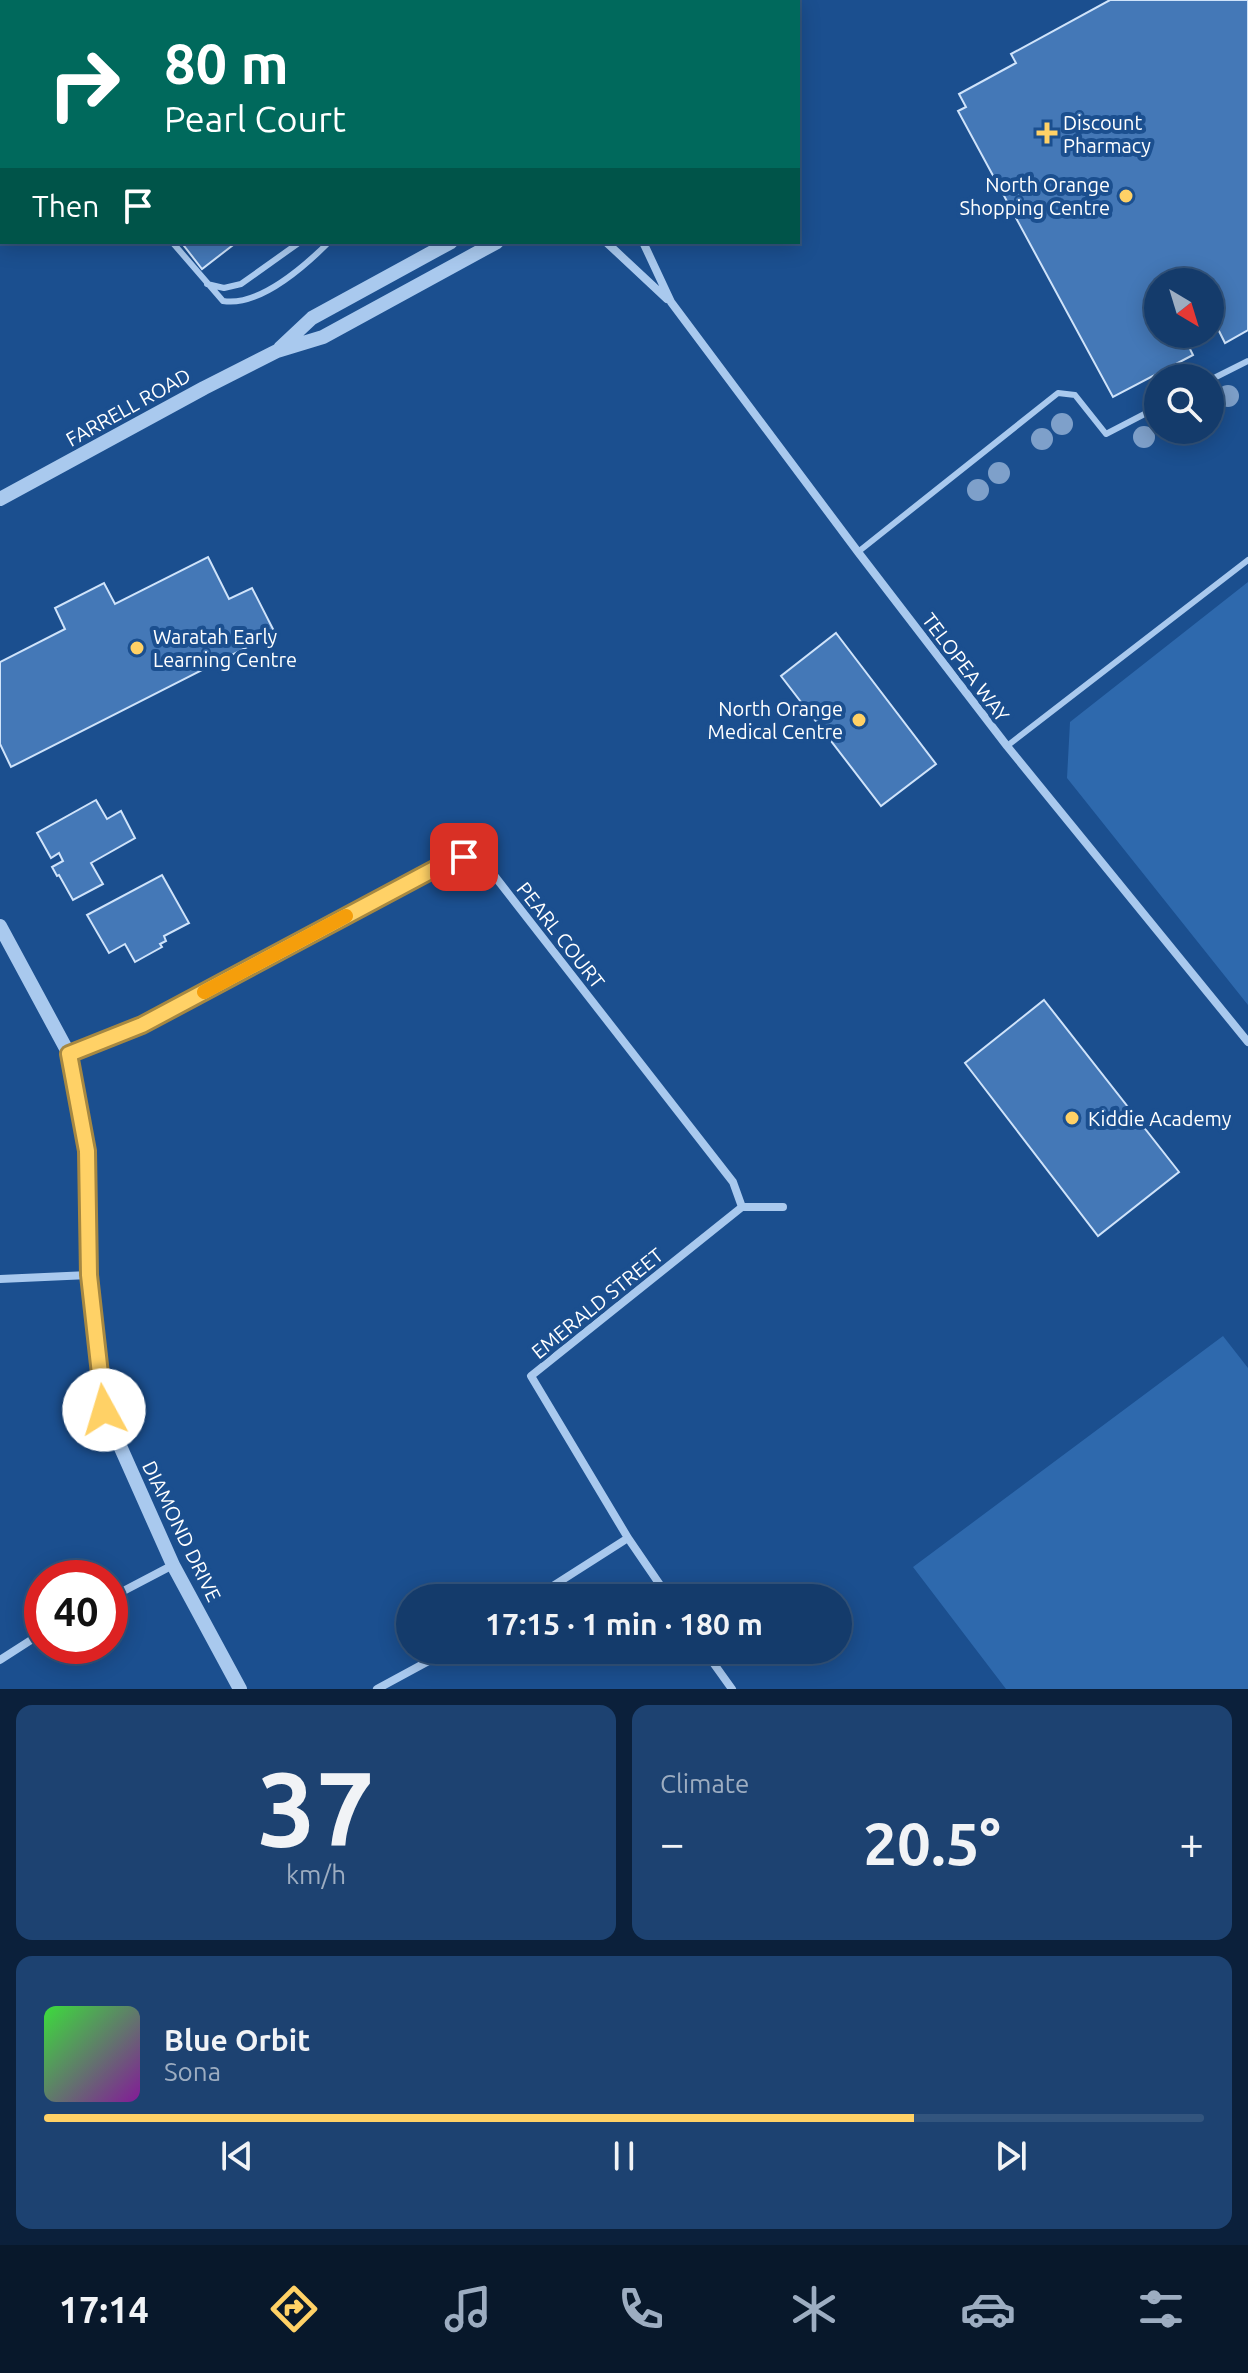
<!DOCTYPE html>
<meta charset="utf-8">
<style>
:root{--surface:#143b6b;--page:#1d4271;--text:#f1f3f6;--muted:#9dadc1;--line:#33557e;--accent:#ffd166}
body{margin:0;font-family:Ubuntu,sans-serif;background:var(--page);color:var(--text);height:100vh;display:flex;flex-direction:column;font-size:30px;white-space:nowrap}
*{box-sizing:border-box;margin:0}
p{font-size:26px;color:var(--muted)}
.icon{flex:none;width:44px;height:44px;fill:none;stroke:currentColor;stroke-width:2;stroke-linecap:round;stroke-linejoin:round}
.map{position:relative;height:1689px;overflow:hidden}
.sheet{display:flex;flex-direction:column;gap:16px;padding:16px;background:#0b203b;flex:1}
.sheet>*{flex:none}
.banner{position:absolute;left:0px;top:0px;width:800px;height:244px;box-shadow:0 4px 20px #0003,0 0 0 2px var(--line);background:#00695c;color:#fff;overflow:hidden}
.needle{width:52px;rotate:142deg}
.tools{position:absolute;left:1144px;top:268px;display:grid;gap:16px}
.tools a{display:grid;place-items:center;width:80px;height:80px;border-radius:50%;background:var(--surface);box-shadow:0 4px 20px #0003,0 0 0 2px var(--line);font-size:40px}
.speed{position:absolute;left:24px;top:1560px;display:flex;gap:16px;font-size:40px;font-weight:700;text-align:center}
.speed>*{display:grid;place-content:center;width:104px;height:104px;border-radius:50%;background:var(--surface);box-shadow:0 4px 20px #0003,0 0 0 2px var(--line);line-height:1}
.speed .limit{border:12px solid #d22;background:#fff;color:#111}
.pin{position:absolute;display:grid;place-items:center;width:68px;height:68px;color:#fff;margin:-34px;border-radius:16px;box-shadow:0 4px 12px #0006}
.me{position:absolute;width:88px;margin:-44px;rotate:354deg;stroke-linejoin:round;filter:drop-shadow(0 0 6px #0008)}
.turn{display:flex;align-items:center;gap:28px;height:168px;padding:0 32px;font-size:36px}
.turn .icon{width:104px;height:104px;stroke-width:2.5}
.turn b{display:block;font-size:56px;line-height:68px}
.then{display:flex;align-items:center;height:76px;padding:0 32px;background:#0003;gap:16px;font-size:30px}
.big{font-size:60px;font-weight:600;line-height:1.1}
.sheet .tile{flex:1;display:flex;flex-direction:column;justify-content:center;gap:12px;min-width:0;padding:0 28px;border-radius:16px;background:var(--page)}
.sheet .dial{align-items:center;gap:0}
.dial b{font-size:104px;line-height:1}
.song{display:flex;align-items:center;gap:24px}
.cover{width:96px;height:96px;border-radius:12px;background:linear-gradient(135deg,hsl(120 70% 55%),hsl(290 70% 35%))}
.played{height:8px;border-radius:4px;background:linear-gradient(90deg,var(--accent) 75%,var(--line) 75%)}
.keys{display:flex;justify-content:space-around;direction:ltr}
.heat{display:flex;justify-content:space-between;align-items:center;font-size:44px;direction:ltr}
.sheet .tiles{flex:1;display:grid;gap:16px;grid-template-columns:1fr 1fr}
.tile:last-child{grid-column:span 2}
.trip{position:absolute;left:396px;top:1584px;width:456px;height:80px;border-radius:40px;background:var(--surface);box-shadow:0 4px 20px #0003,0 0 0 2px var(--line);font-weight:600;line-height:80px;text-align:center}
.dock{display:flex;height:128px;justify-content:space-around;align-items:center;background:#08182b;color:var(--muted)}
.dock .icon{width:56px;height:56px}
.dock .active{color:var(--accent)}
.dock b{font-size:36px;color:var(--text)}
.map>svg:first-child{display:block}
</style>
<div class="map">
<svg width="1248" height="1689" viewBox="0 0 1248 1689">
<rect width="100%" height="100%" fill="#1b4f8f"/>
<path fill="#2e69ad" d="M1248,582V1005L1067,778L1070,722Z
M1223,1336L1248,1368V1689H1006L913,1567Z"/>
<path fill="#4478b7" stroke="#cfe3fa" stroke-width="2" d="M1110,0H1248V330L1225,343L1216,325L1210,329V282H1158V334H1200L1186,341L1193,355L1113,397L958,111L966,107L959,94L1016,63L1011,54Z
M181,242H237L202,269Z
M208,557L229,599L252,588L275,633L11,767L0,744V662L65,629L55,608L104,583L115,604Z
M836,633L936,764L881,806L781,676Z
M96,800L107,819L121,811L135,838L91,863L103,884L73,900L59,875L57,876L52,867L63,861L59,853L51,858L37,833Z
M162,875L189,923L164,936L166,941L160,944L162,947L135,962L125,944L109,953L87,915Z
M1044,1000L1179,1172L1098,1236L965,1063Z"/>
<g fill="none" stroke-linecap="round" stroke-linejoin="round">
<path stroke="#a9c9ee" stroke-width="6" d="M172,242L223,301C259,307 305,266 329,242
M207,284L224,288L241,284L300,242
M1210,380L1248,361
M858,552L1058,393L1075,395L1106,434L1158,407
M1007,746L1248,560"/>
<path stroke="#a9c9ee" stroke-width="8" d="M606,242L667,299
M643,242L671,302L858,552L1007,746L1248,1042
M69,1054L142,1025L453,859C467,856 474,858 486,865L733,1182L742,1207
M0,1279L89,1275
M110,1598L173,1565
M534,1598L628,1538
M669,1598L628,1538L531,1376L742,1207H783
M704,1650L732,1689
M0,1660L42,1633
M377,1689L449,1650"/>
<path stroke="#a9c9ee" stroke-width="14" d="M539,0V2
M280,348L312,318L451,242
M0,499L204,388L277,351L323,337L497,242
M0,926L69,1054L87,1151L89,1275L104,1410L173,1565L240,1689"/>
<path stroke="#d6e6fa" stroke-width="16" d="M334,0L339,2
M294,2L311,0
M562,2L579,0
M0,37H2"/>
</g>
<g fill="#7ea0ca">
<circle cx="1228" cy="396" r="11"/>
<circle cx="1062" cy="424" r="11"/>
<circle cx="1144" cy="437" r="11"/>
<circle cx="1042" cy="439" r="11"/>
<circle cx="999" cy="473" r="11"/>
<circle cx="978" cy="490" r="11"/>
</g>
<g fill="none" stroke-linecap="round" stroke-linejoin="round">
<defs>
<path id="route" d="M104,1410L89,1275L87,1151L69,1054L142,1025L453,859L464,857"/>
</defs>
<use href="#route" stroke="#a68842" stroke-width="20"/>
<use href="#route" stroke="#ffd166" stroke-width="14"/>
<path stroke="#f59e0b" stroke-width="14" d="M204,992L346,916"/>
</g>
<g fill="#ffd166" stroke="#1b4f8f" stroke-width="3">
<path d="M1043 121h8v8h8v8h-8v8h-8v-8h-8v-8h8z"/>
<circle cx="1126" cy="196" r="8"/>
<circle cx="137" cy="648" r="8"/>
<circle cx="859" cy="720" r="8"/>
<circle cx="1072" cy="1118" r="8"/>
</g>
<g text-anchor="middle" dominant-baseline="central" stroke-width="8" stroke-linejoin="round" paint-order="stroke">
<g font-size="20" fill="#fff" stroke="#1b4f8f" text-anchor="start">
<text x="1063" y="122">Discount<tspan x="1063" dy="23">Pharmacy</tspan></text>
<text x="1110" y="184" text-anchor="end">North Orange<tspan x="1110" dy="23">Shopping Centre</tspan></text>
<text x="153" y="636">Waratah Early<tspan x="153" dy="23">Learning Centre</tspan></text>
<text x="843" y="708" text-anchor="end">North Orange<tspan x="843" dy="23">Medical Centre</tspan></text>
<text x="1088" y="1118">Kiddie Academy</text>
</g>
<g font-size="20" fill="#fff" stroke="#1b4f8f">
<text transform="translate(128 407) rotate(-29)">FARRELL ROAD</text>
<text transform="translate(966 667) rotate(53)">TELOPEA WAY</text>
<text transform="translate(561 935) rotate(52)">PEARL COURT</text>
<text transform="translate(597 1303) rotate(-39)">EMERALD STREET</text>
<text transform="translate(182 1531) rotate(64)">DIAMOND DRIVE</text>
</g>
</g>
</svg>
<div class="tools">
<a><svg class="needle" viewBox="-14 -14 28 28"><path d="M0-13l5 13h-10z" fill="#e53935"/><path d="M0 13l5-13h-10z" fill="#9dadc1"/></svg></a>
<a><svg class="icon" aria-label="search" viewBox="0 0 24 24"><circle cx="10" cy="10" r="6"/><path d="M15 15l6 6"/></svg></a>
</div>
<div class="speed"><div class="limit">40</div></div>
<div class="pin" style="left:464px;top:857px;background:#d93025"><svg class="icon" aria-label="arrive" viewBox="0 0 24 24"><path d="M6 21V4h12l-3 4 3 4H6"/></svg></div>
<svg class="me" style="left:104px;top:1410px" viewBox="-20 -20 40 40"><circle r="19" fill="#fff"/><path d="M0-13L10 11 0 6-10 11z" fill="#ffd166"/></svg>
<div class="trip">17:15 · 1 min · 180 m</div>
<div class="banner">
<div class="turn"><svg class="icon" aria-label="right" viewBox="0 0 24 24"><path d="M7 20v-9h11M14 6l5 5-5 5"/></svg><div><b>80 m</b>Pearl Court</div></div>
<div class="then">Then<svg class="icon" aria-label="arrive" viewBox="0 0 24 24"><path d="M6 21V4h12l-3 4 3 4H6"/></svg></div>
</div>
</div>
<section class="sheet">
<div class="tiles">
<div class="tile dial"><b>37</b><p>km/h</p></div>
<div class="tile"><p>Climate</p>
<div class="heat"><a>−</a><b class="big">20.5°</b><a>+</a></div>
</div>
<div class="tile">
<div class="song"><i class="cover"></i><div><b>Blue Orbit</b><p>Sona</p></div></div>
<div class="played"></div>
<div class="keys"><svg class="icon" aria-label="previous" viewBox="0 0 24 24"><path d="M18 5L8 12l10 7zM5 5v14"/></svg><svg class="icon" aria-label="pause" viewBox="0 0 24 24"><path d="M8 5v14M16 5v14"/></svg><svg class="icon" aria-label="next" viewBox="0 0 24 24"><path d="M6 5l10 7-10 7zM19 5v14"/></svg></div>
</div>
</div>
</section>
<nav class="dock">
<b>17:14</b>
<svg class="icon active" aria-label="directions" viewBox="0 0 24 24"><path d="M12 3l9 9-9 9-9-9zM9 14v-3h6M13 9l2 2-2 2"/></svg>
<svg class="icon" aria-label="music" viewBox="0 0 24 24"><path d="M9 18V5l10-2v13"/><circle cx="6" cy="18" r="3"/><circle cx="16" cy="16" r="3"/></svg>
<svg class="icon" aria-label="phone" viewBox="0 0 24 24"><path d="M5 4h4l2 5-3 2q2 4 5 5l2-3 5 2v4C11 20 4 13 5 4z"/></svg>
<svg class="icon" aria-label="climate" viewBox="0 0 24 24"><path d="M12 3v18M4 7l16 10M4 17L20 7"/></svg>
<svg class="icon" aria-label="car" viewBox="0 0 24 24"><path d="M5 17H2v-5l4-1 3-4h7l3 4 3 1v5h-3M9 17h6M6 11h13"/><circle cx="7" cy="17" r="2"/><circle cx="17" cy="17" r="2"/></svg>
<svg class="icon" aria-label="filters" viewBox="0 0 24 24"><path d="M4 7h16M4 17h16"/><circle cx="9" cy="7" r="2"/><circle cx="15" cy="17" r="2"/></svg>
</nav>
